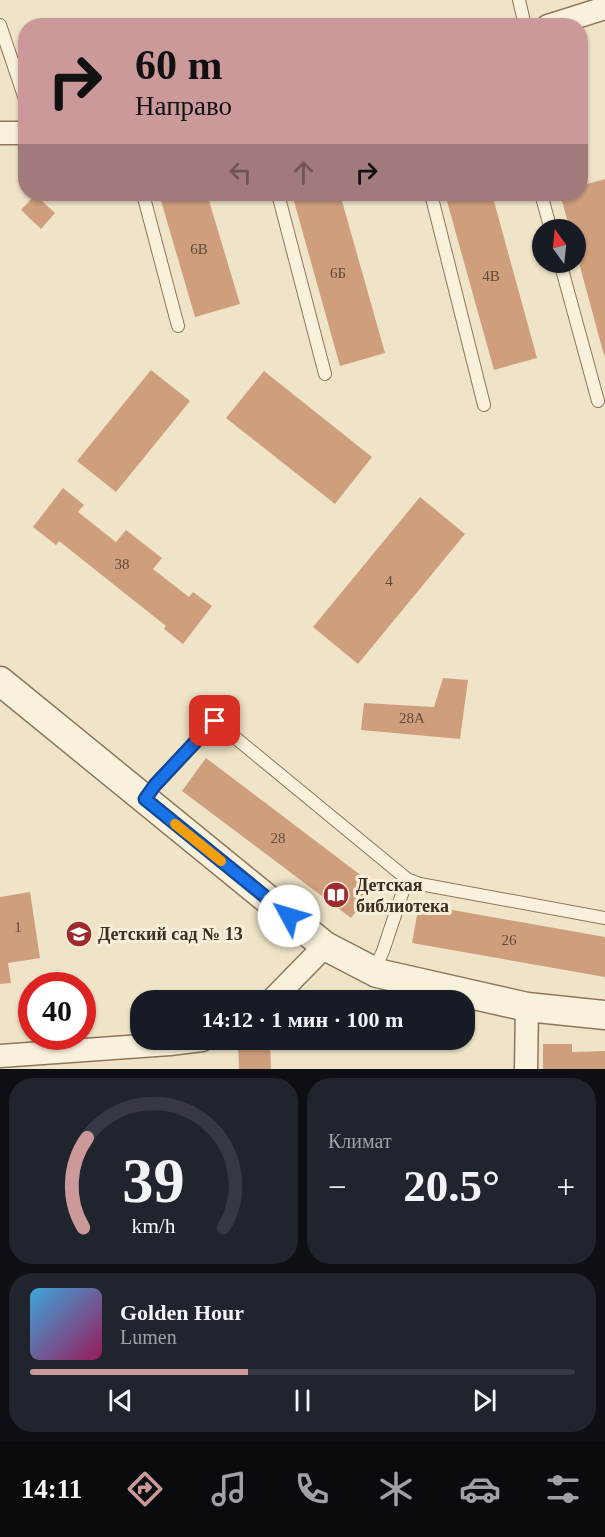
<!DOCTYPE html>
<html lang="ru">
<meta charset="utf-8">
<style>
:root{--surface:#171b24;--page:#20242c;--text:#f1f3f6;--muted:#9ea1a6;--line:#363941;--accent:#cc999b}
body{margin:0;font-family:"Times New Roman",serif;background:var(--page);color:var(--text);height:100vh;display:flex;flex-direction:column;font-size:22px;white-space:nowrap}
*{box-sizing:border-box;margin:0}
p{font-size:20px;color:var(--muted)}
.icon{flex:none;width:33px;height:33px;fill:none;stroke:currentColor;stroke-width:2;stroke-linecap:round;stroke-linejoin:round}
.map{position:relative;height:1069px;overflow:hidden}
.sheet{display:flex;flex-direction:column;gap:9px;padding:9px;background:#0d0f14;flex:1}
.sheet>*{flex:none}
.hud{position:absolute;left:18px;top:18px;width:570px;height:183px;border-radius:24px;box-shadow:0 2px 4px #0004;background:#cc999b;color:#111;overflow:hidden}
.needle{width:39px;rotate:345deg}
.tools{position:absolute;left:532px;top:219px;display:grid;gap:12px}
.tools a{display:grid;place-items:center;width:54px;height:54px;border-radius:50%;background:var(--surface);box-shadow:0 2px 4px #0004;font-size:30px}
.speed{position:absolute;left:18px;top:972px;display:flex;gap:12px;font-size:30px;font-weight:700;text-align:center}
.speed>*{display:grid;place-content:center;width:78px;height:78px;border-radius:50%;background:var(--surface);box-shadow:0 2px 4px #0004;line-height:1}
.speed .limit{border:9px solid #d22;background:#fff;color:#111}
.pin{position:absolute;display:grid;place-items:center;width:51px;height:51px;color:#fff;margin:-26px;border-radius:12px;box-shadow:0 3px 9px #0006}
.me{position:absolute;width:66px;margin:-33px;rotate:309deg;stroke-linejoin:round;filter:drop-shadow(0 0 4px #0008)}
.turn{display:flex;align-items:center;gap:21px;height:126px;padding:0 18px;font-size:27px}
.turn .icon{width:78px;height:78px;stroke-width:2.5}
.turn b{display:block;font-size:42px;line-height:51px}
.lanes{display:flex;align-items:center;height:57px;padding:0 18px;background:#0003;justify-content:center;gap:30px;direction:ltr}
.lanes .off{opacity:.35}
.big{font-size:45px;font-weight:700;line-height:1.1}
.sheet .widget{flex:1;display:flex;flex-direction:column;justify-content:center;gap:9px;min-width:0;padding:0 21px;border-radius:24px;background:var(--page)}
.sheet .dial{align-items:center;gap:0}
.dial svg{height:156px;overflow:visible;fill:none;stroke:var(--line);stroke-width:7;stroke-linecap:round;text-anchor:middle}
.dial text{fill:var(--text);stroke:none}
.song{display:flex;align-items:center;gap:18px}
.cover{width:72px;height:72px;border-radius:9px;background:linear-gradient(135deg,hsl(200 70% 55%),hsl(330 70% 35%))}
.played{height:6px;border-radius:3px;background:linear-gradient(90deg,var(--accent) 40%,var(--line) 40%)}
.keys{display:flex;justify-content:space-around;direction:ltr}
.heat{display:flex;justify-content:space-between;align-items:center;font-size:33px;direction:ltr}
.sheet .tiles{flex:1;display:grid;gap:9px;grid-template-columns:1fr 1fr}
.widget:last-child{grid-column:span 2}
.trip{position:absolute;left:130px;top:990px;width:345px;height:60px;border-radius:24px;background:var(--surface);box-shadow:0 2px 4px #0004;font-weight:700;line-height:60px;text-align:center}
.tab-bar{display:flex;height:96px;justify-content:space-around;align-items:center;background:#090b0e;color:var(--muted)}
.tab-bar .icon{width:42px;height:42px}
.tab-bar .active{color:var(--accent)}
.tab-bar b{font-size:27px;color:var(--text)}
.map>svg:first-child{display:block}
</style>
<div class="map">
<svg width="605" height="1069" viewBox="0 0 605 1069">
<rect width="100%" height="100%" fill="#f0e4c8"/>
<path fill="#cf9f7d" d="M605,179V354L604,355L576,252V230H570L560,194H580V186Z
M159,194H207L240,304L195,317Z
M292,194H340L385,353L340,366Z
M445,194H492L537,358L494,370Z
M35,195L55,213L41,229L21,210Z
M151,370L190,401L116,492L77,461Z
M264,371L372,457L335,504L226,418Z
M63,488L84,505L78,512L116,542L126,530L162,558L153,569L189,597L193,592L212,606L183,644L164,629L166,626L59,541L56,545L33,527Z
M420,497L465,534L358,664L313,627Z
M443,678L468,680L460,739L361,730L364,703L434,707Z
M206,758L375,886L351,918L182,791Z
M30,892L40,958L8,963L11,983L0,984V897Z
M419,904L605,937V977L412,943Z
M238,1040H270L271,1069H239Z
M543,1044H572V1052L605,1051V1069H543Z"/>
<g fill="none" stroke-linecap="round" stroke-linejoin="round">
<defs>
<path id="service" d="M519,0L525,26
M0,25L26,102
M143,194L178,326
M278,194L325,374
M431,194L484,405
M541,194L551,230
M560,262L598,401
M145,799L155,785L215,721L407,879L420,884L605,918
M374,971L383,951L407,879"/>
<path id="minor" d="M548,26L605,8
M0,133H26
M272,1000L325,946
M0,1056L170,1044L202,1040
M526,1069L527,1007"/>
<path id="tertiary" d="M0,681L325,946L377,973L527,1007L605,1015"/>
</defs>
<use href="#service" stroke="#8d765c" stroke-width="14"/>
<use href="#minor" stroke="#8d765c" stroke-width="25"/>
<use href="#tertiary" stroke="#8d765c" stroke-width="31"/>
<use href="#service" stroke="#faf1dc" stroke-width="12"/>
<use href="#minor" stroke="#faf1dc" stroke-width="22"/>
<use href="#tertiary" stroke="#faf1dc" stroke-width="28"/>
</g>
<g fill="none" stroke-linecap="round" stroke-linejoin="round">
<defs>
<path id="route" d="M215,721L155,785L145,799L289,916"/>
</defs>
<use href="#route" stroke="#114b97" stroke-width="15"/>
<use href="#route" stroke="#1a73e8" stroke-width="10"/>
<path stroke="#f59e0b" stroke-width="10" d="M175,824L221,861"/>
</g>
<defs>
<symbol id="library-disc" viewBox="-11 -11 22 22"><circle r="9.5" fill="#9e2a2b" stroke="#f7eed8"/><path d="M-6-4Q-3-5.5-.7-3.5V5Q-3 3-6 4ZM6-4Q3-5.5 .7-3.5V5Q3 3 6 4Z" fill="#fff"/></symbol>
<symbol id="school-disc" viewBox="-11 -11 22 22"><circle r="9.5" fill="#9e2a2b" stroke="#f7eed8"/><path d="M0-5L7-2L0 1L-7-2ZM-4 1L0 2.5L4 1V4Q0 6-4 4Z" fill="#fff"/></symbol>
</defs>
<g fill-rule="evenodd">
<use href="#library-disc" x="321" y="880" width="30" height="30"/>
<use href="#school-disc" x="64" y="919" width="30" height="30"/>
</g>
<g text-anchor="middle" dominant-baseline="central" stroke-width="6" stroke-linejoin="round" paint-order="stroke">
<g font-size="15" fill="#624a37">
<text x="199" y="249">6В</text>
<text x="338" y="273">6Б</text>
<text x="491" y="276">4В</text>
<text x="122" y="564">38</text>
<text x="389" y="581">4</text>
<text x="412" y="718">28А</text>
<text x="278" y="838">28</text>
<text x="18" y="927">1</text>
<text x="509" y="940">26</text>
</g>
<g font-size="18" font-weight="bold" fill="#3d2e20" stroke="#f7eed8" text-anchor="start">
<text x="356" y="885">Детская<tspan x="356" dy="21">библиотека</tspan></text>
<text x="98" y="934">Детский сад № 13</text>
</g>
</g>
</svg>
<div class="tools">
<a><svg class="needle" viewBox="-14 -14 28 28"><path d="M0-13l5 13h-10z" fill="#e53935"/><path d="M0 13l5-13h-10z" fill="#9ea1a6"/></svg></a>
</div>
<div class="speed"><div class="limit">40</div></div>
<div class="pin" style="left:215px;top:721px;background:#d93025"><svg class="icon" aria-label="arrive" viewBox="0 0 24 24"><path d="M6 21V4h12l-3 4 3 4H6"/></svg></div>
<svg class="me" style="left:289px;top:916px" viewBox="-20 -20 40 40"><circle r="19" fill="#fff"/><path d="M0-13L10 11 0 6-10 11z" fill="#1a73e8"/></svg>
<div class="trip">14:12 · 1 мин · 100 m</div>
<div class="hud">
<div class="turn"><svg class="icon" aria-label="right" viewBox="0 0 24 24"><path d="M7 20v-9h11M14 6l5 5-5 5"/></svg><div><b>60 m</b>Направо</div></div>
<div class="lanes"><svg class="icon off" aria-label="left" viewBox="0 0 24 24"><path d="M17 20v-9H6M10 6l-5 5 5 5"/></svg><svg class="icon off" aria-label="ahead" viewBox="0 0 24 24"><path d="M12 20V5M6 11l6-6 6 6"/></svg><svg class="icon" aria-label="right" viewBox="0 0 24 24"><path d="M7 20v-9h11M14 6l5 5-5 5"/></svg></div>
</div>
</div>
<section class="sheet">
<div class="tiles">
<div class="widget dial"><svg viewBox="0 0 100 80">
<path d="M14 69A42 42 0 1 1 86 69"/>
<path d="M14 69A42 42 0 0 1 16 23" stroke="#cc999b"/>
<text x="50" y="56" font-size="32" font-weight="700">39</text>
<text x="50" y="72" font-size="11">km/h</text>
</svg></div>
<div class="widget"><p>Климат</p>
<div class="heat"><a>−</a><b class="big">20.5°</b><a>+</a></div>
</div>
<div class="widget">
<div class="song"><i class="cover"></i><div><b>Golden Hour</b><p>Lumen</p></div></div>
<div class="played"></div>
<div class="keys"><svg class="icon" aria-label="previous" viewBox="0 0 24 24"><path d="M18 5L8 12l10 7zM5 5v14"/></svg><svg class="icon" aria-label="pause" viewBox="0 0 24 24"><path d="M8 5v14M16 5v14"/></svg><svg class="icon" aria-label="next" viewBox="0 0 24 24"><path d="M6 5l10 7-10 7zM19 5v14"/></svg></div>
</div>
</div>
</section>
<nav class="tab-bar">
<b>14:11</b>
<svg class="icon active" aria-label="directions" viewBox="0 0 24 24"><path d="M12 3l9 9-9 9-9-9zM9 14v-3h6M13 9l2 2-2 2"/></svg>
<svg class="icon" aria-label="music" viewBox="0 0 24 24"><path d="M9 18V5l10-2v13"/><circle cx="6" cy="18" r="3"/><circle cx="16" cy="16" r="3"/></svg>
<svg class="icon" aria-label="phone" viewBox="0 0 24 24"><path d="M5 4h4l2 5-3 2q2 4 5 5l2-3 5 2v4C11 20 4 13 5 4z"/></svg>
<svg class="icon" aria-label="climate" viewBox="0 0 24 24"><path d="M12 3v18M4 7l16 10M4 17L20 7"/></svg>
<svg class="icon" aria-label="car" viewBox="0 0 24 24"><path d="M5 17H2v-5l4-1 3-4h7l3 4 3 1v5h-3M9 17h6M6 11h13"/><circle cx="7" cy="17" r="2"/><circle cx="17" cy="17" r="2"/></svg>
<svg class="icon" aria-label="filters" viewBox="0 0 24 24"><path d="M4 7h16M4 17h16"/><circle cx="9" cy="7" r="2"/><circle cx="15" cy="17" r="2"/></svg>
</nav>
